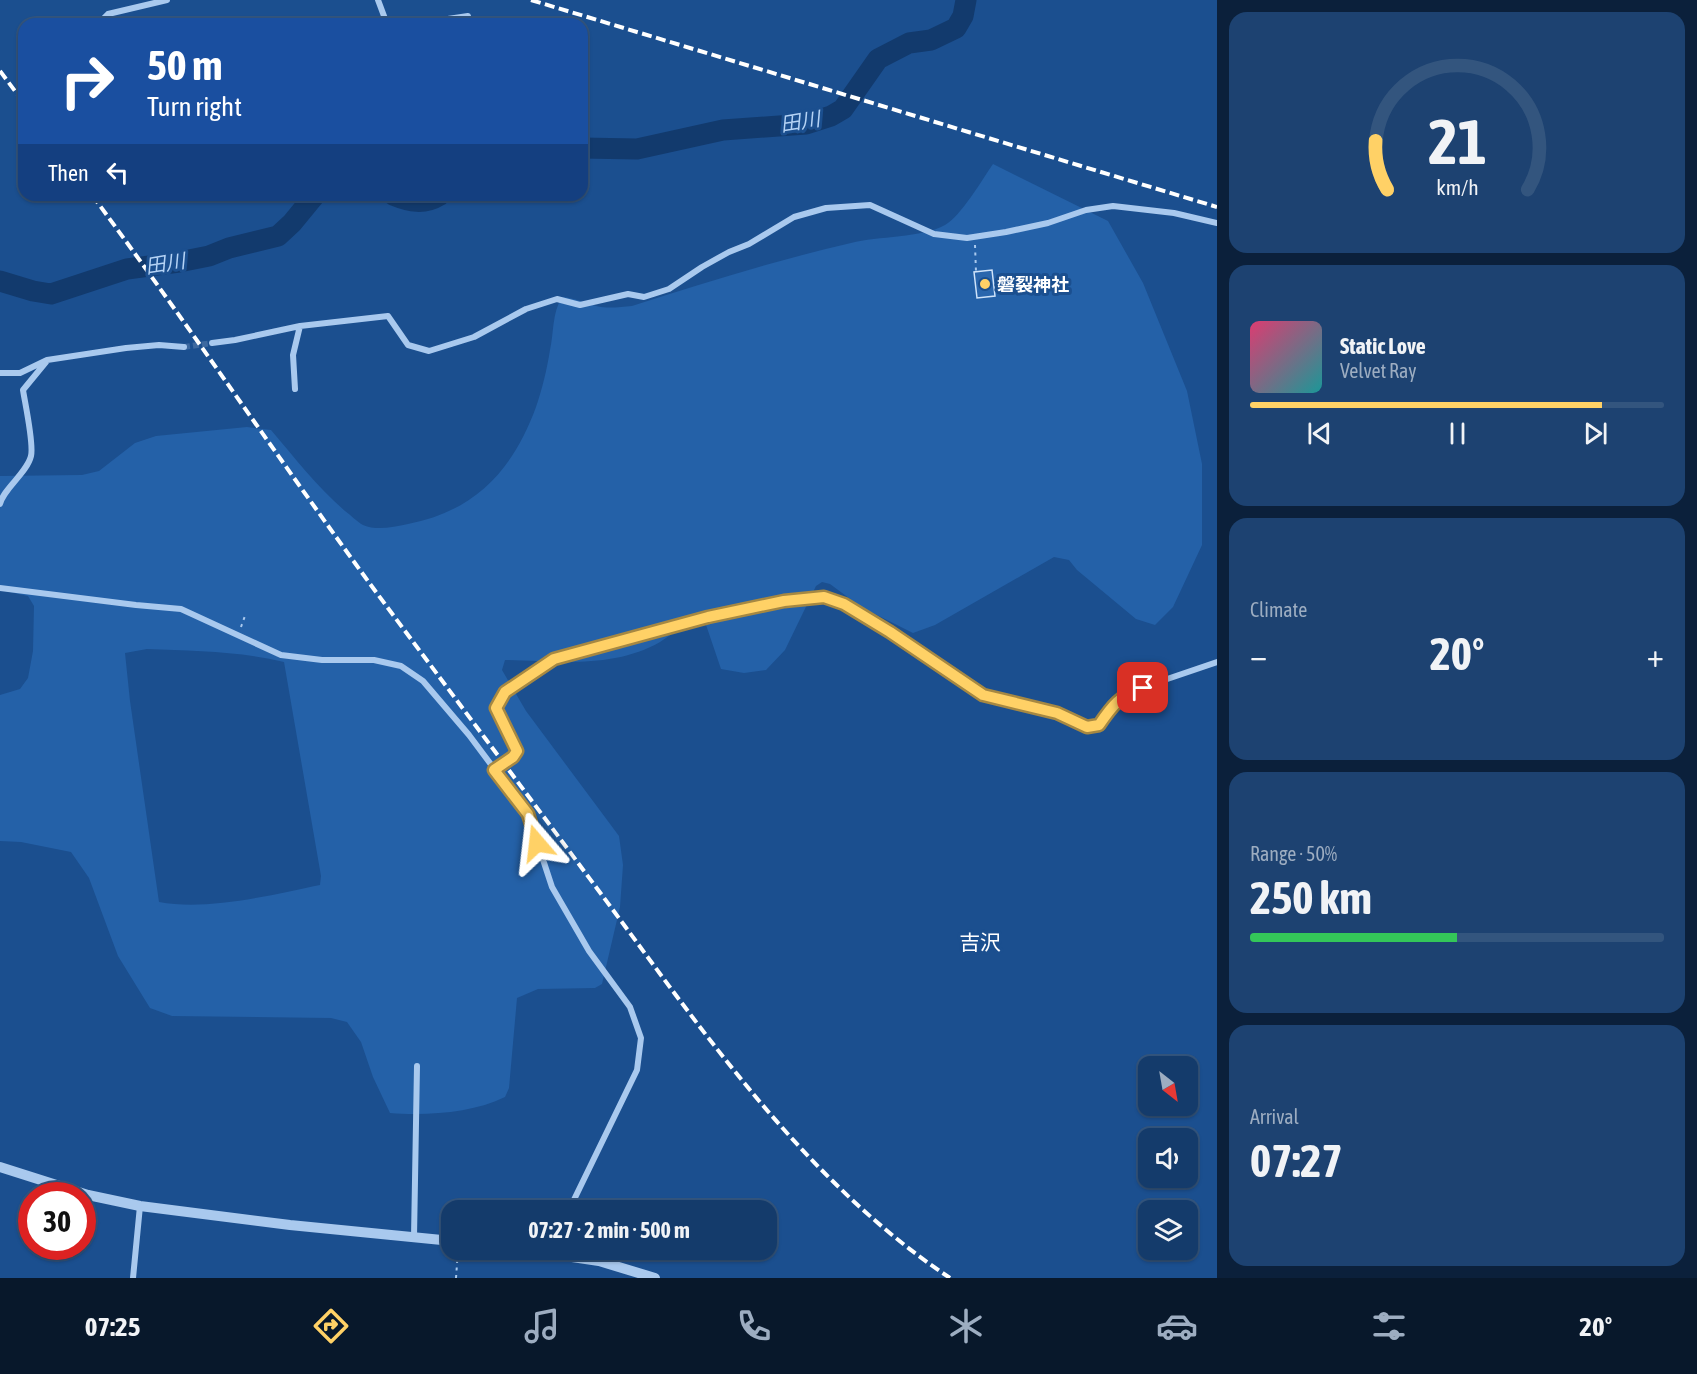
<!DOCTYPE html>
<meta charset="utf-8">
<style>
:root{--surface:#143b6b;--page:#1d4271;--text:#f1f3f6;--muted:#9dadc1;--line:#33557e;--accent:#ffd166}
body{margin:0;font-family:"Asap Condensed","Noto Sans JP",sans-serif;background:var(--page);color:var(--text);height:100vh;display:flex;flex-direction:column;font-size:22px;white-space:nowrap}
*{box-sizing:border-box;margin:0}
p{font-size:20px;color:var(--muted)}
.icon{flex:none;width:33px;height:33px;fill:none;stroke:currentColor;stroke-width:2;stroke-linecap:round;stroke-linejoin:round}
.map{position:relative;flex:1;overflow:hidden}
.details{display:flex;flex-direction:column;gap:12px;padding:12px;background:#0b203b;width:480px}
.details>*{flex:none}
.top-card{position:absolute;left:18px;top:18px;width:570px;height:183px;border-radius:18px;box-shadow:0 2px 4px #0004,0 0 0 2px var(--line);background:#1a4fa0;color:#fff;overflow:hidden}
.needle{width:39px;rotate:149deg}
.fabs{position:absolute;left:1138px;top:1056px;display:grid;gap:12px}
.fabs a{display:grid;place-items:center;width:60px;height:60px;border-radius:12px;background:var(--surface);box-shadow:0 2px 4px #0004,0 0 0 2px var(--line);font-size:30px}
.speed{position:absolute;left:18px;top:1182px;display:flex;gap:12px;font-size:30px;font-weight:700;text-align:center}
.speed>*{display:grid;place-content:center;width:78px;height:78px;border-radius:50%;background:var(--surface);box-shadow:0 2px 4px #0004,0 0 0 2px var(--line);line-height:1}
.speed .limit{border:9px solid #d22;background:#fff;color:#111}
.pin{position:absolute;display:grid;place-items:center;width:51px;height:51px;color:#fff;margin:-26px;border-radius:12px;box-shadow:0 3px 9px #0006}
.me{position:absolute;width:66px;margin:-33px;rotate:343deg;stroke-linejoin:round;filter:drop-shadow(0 0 4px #0008)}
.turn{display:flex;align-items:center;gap:21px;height:126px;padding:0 30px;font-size:27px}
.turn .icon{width:78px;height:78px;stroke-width:2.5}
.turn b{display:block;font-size:42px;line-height:51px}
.then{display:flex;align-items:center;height:57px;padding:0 30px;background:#0003;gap:12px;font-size:22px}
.big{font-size:45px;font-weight:700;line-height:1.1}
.details .tile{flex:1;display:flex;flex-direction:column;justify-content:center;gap:9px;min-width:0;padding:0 21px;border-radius:18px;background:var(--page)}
.details .dial{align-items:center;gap:0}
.dial svg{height:156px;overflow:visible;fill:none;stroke:var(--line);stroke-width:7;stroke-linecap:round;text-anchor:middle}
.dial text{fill:var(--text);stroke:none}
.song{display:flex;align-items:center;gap:18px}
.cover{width:72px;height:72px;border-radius:9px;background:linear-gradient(135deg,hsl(340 70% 55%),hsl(180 70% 35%))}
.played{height:6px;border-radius:3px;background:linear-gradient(90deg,var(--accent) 85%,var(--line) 85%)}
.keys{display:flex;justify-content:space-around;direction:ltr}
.heat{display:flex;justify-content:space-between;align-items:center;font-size:33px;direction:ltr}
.charge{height:9px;border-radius:4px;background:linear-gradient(90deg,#34c759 50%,var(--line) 0)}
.trip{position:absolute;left:441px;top:1200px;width:336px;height:60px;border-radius:18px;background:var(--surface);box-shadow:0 2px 4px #0004,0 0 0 2px var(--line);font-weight:700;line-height:60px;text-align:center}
.menu{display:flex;height:96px;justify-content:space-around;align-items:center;background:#08182b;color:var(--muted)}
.menu .icon{width:42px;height:42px}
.menu .selected{color:var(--accent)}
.menu b{font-size:27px;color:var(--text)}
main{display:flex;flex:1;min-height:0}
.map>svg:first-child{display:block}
</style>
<main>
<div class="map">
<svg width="1217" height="1278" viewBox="0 0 1217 1278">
<rect width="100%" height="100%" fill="#1b4f8f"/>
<path fill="#2461a8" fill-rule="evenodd" d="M993,164L1108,221L1143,283L1187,391L1202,464V545L1173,607L1155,625L1136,619L1077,570L1069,560L1054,557L935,625L913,633L861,607L830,584L822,582L816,586L785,650L766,670L744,673L721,669L703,616L697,615C685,623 673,634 660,642C613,669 556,661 505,660L502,670L526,711L619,836L623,865L620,907L602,984L595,988L538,989L517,998L509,1088L505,1097C473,1113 426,1116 390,1113L373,1077L361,1042L347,1022L331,1018L172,1016L150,1008L118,956L89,878L71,852L21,842L0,841V695L20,689L28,678L33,651L34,606L28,596L0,590V476L82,475L99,471L135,443L156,436L247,427L271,430C295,458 317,487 345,511C351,515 357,522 363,525C377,531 393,527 408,524C475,511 513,470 536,407C542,390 547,369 550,350C554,332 552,313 562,297C575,298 584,303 596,306C608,309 620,307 632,306C704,283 777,260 851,243C878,236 922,238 945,225C961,216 982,180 993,164ZM147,649C193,651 239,651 284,662L321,876L320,885C272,895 207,911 159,902L130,701L125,653Z"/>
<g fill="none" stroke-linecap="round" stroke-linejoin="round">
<path stroke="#123a6d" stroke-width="21" d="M582,148L637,149L723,130L806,124L831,116L843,109L878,59L909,43L931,40L956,28L963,16L966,0
M393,195C410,202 424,205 440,195
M0,281L33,291L51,294L127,269L179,262L209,256L229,248L278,236L292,223L315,195"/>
</g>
<path fill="#2a66ad" stroke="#cfe3fa" stroke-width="1.5" d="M992,270L995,296L977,298L974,272Z"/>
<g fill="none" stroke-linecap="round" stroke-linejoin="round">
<path stroke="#3d69a0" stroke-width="6" stroke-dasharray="6 3" stroke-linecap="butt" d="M184,347L212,343"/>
<path stroke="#a9c9ee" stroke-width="2" stroke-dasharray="3 4.5" stroke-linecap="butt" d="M975,245L976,272
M241,627L246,613
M456,1278L458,1250"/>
<path stroke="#a9c9ee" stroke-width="6" d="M378,0L387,24
M98,24L108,14L167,0
M414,24L468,16
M212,343L235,340L300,326L388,316L408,345L429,351L474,337L526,309L557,299L580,305L628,294L644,297L669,289L702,267L729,252L749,244L794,217L826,208L870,205L934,234L967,238L1006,232L1048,223L1086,210L1113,206L1174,213L1217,223
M0,373H20L47,360L126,348L159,345L184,347
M295,389L293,355L300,326
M0,504C3,489 27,473 31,456C34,444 25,403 23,390L46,362
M0,588L136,605L181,609L281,655L322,660H374L401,666L423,681L469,735L528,814L552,887L589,951L630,1007L641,1038L637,1070L569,1210
M494,770L513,757L517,751L496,708L505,692L554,659L708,617L784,601L824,597L844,604L890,632L983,695L1057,713L1087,727L1099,725L1113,704L1129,692L1217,662
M414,1237L417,1066
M133,1278L140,1206"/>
<path stroke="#a9c9ee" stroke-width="10" d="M0,1167L88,1195L140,1206L290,1225L452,1241
M525,1250L599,1261L655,1278"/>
<path stroke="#fff" stroke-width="4" stroke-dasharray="10 4.5" stroke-linecap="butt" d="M531,0L1217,207
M0,71L24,103
M92,195C189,326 280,461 376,592C445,685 515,778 584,871C693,1016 797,1176 950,1278"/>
</g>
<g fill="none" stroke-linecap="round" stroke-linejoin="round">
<defs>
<path id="route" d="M537,843L528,814L494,770L513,757L517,751L496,708L505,692L554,659L708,617L784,601L824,597L844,604L890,632L983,695L1057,713L1087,727L1099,725C1112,706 1120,695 1143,688"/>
</defs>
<use href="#route" stroke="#a68842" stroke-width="15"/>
<use href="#route" stroke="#ffd166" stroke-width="10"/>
</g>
<circle fill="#ffd166" stroke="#1b4f8f" stroke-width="2" cx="985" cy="284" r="6"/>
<g text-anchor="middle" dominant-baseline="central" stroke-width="6" stroke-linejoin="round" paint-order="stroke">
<g font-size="18" font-weight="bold" fill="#fff" stroke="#1b4f8f" text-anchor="start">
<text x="997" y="284">磐裂神社</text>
</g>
<g font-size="20" font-style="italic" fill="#b5d3f5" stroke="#1b4f8f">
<text transform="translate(800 121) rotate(-9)">田川</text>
<text transform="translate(165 263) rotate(-9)">田川</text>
</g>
<g font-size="21" fill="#fff" stroke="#1b4f8f">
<text x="980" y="942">吉沢</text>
</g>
</g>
</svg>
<div class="fabs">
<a><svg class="needle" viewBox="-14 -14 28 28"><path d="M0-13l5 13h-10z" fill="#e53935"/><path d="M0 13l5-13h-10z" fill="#9dadc1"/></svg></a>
<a><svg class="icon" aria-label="sound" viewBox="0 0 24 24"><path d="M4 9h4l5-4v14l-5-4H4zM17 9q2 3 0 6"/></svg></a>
<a><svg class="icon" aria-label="layers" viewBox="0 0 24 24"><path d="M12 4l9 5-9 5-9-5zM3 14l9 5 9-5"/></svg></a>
</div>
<div class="speed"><div class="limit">30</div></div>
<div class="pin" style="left:1143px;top:688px;background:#d93025"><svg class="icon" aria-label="arrive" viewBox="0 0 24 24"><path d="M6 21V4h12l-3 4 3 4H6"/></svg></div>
<svg class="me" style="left:537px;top:843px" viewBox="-20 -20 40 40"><path d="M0-17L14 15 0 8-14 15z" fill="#ffd166" stroke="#fff" stroke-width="4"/></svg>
<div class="trip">07:27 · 2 min · 500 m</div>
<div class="top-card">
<div class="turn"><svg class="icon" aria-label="right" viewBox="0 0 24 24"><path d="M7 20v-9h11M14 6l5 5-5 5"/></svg><div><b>50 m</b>Turn right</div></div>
<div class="then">Then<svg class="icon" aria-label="left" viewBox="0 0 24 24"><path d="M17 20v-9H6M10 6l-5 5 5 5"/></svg></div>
</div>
</div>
<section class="details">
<div class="tile dial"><svg viewBox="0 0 100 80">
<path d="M14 69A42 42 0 1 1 86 69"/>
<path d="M14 69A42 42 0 0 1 8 44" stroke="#ffd166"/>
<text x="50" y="56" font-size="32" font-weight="700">21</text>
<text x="50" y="72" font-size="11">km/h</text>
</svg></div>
<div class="tile">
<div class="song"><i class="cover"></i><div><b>Static Love</b><p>Velvet Ray</p></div></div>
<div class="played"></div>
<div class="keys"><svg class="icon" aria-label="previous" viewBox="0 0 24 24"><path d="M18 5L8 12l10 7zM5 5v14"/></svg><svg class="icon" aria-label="pause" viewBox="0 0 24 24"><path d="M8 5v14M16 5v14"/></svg><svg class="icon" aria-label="next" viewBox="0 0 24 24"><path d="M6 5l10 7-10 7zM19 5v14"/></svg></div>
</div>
<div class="tile"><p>Climate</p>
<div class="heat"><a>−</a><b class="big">20°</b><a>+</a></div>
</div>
<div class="tile"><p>Range · 50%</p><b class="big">250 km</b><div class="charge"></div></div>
<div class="tile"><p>Arrival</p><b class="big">07:27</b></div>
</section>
</main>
<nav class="menu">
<b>07:25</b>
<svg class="icon selected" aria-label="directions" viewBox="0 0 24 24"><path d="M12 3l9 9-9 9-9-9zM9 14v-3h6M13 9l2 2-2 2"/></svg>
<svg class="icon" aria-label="music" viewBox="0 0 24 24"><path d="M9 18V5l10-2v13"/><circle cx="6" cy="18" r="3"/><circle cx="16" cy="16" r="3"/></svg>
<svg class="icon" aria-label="phone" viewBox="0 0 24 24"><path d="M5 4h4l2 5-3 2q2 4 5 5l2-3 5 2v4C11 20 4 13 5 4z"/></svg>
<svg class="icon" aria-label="climate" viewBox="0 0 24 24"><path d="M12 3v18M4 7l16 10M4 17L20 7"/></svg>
<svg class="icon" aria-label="car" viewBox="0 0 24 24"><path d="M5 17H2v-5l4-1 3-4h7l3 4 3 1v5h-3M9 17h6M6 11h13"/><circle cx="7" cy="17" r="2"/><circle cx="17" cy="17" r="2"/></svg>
<svg class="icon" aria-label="filters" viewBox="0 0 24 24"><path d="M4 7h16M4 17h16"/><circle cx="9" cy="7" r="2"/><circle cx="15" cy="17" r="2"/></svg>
<b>20°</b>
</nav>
